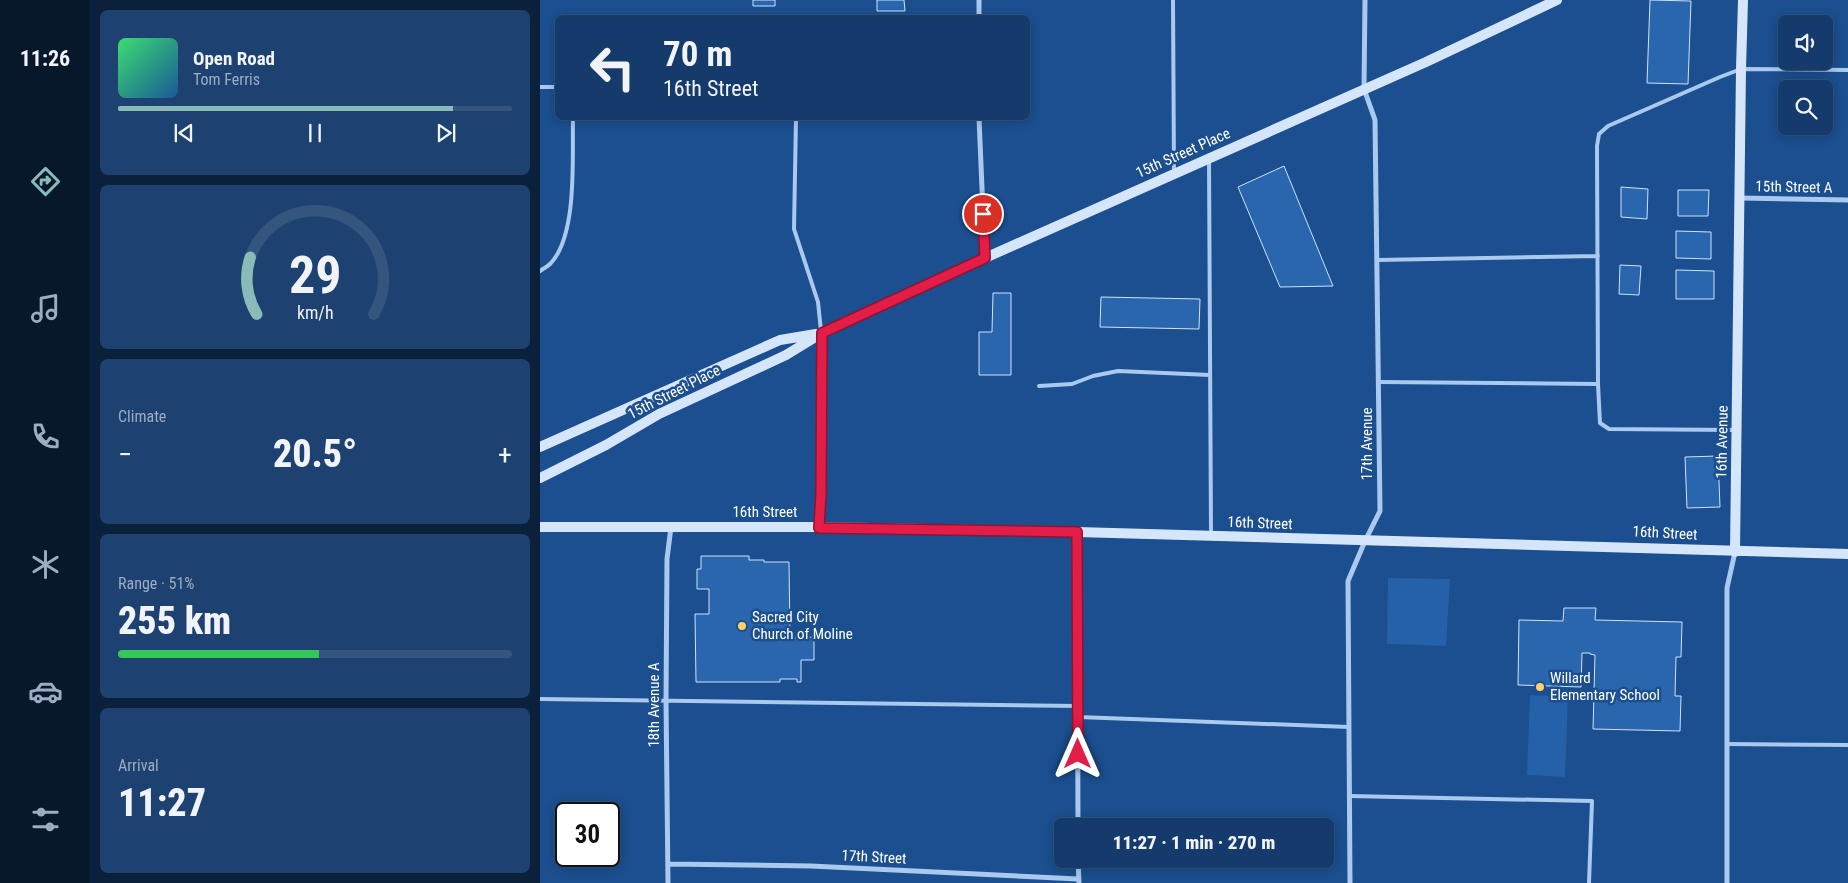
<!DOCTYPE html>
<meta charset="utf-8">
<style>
:root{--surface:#143b6b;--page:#1d4271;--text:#f1f3f6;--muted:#9dadc1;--line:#33557e;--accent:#8bbbb9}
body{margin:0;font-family:"Roboto Condensed",sans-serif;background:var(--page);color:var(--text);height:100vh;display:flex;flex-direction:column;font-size:19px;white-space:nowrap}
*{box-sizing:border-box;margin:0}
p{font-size:16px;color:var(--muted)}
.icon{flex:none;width:28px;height:28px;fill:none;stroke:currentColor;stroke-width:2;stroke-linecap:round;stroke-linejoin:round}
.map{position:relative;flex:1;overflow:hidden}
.drawer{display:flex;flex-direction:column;gap:10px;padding:10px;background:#0b203b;width:450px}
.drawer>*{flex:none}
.guide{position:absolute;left:15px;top:15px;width:475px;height:105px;border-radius:8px;box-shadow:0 2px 12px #0003,0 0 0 1px var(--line);background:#143b6b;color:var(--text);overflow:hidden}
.fabs{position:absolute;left:1238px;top:15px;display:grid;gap:10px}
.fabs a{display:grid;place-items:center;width:55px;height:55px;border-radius:8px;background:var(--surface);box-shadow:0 2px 12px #0003,0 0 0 1px var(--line);font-size:25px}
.speed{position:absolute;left:15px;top:802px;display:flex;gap:10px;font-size:25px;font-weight:700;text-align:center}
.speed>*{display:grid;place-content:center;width:65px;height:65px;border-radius:50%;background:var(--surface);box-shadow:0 2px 12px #0003,0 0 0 1px var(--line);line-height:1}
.speed .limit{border:2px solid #111;border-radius:8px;background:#fff;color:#111}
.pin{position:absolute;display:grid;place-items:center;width:42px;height:42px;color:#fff;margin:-21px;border:2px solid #fff;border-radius:50%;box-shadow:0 1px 5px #0007}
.me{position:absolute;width:55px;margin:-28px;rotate:0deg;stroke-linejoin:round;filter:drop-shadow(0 0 4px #0008)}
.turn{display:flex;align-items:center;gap:18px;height:105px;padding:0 25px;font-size:22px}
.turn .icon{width:65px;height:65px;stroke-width:2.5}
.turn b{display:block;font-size:35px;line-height:42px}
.big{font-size:38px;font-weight:800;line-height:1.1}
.drawer .card{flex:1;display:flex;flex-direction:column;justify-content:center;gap:8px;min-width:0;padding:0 18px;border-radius:8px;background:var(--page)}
.drawer .dial{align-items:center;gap:0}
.dial svg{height:130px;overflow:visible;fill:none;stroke:var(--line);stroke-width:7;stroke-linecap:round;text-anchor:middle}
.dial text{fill:var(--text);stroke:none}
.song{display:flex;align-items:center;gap:15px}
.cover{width:60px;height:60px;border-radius:8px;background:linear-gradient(135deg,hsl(140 70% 55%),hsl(210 70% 35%))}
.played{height:5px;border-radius:2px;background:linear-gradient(90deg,var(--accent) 85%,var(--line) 85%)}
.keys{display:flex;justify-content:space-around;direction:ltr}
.heat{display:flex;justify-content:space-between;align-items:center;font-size:28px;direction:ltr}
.charge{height:8px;border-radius:4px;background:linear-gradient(90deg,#34c759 51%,var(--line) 0)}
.trip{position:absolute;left:514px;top:818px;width:280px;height:50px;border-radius:8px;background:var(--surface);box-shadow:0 2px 12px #0003,0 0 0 1px var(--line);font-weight:800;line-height:50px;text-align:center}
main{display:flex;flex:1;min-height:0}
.dock{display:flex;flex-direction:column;width:90px;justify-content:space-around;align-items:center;background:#08182b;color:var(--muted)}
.dock .icon{width:35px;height:35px}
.dock .current{color:var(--accent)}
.dock b{font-size:22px;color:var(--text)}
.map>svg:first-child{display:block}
</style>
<main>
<nav class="dock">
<b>11:26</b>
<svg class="icon current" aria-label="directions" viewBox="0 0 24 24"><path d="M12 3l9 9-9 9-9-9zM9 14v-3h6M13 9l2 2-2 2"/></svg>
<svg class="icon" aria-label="music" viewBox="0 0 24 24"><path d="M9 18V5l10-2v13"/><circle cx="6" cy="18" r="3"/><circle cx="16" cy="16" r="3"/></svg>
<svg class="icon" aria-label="phone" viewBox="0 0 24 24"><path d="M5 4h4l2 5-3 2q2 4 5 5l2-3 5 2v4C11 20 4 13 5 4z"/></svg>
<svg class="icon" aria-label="climate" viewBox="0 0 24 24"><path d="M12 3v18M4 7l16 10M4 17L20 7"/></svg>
<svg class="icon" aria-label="car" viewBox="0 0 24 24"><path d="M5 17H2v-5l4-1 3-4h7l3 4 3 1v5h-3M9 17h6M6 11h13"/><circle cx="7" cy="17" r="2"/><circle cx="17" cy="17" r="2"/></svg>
<svg class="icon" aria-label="filters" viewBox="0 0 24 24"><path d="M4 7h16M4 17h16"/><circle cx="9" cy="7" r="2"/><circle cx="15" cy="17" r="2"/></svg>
</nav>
<section class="drawer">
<div class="card">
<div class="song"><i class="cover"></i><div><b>Open Road</b><p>Tom Ferris</p></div></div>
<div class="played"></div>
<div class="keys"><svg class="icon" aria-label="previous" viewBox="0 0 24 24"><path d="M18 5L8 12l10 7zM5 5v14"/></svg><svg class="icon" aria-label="pause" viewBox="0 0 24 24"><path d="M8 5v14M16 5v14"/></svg><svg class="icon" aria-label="next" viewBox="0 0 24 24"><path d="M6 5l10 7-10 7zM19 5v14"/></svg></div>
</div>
<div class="card dial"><svg viewBox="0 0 100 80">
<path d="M14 69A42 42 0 1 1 86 69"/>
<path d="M14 69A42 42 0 0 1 10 34" stroke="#8bbbb9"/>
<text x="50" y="56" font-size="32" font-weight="700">29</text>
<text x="50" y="72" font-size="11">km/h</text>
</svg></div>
<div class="card"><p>Climate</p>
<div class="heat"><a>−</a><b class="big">20.5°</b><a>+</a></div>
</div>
<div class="card"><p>Range · 51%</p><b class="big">255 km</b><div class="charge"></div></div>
<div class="card"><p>Arrival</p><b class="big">11:27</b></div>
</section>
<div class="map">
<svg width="1308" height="883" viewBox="0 0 1308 883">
<rect width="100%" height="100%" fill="#1b4f8f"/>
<path fill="#2461a8" d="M848,578L910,579L906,646L847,644Z
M990,695L1028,697L1025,777L987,775Z"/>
<path fill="#2a66ad" stroke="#cfe3fa" d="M213,0H235V6H213Z
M337,0H364L365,11H337Z
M1110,0L1151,1L1148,84L1107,83Z
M744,166L793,286L740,287L698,187Z
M1081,187L1108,189L1107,219L1081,217Z
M1138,190H1169L1168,216H1138Z
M1136,231L1171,232V259L1136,258Z
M1080,265L1101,266L1099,295L1079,294Z
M1136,270L1174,271V299H1136Z
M453,293H471V375H439V332H452Z
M561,297L660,299L659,329L560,327Z
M1178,456L1180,507L1147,508L1145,457Z
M161,556H209V560H224V562H249L250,638L274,637V660H261V682H257V679H240V682H156L155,614H169V589H157V569H161Z
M1024,608H1056L1055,620L1142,622L1141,657H1136L1135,696H1141L1140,731L1053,729L1055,655L1050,654V653H1042L1041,687L978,685L979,620L1023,621Z"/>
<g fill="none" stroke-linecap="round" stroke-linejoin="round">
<path stroke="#a9c9ee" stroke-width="4" d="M633,0L634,173
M0,87H18
M256,118L254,229L278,302L281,331
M669,159L671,534
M838,260L1058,256
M0,271C3,269 7,267 10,264C38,236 32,156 33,118
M839,382L1058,384
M499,386L532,384L553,376L578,371L670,375
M1195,430L1069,429L1060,423L1058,384L1057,146L1059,134L1068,126L1180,77L1201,69L1308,70
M0,699L538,706
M538,717L809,727
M1187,744L1308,745
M809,796L1052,801L1049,883"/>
<path stroke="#a9c9ee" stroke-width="5" d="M439,18V0
M439,118L445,258
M1200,198L1308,200
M537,532L538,826
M538,859L539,883
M128,864L271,866L538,879
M128,883L126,700L127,559L131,527
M810,883L808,581L825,541L840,511L835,120L824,89L825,0
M1187,883V588L1195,552"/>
<path stroke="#d6e6fa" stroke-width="10" d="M0,447L240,340L276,334
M0,478L66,445L119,414L246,355L282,333L445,258L886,62L1017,0
M0,527H279L537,532L1308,554
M279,527L281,493L282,333
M1195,552L1201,69L1203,0"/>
</g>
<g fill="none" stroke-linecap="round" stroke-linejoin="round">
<defs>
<path id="route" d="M443,214L445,258L282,333L281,493L279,528L537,532L538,754"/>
</defs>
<use href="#route" stroke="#92132f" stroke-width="12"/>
<use href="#route" stroke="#e11d48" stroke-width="9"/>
</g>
<g fill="#ffd166" stroke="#1b4f8f" stroke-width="2">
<circle cx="202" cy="626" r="5"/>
<circle cx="1000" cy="687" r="5"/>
</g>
<g text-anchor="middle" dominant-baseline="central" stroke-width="5" stroke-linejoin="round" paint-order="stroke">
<g font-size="15" fill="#fff" stroke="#1b4f8f">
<text transform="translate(643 153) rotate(-24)">15th Street Place</text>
<text transform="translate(1254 187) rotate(1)">15th Street A</text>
<text transform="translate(134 392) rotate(-27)">15th Street Place</text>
<text transform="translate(1182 442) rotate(-89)">16th Avenue</text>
<text transform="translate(827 444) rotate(-90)">17th Avenue</text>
<text x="225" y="512">16th Street</text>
<text transform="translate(720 523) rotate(2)">16th Street</text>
<text transform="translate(1125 533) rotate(3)">16th Street</text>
<text transform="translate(114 705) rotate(-90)">18th Avenue A</text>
<text transform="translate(334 857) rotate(3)">17th Street</text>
</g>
<g font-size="15" fill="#fff" stroke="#1b4f8f" text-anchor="start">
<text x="212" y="617">Sacred City<tspan x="212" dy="17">Church of Moline</tspan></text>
<text x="1010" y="678">Willard<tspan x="1010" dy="17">Elementary School</tspan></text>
</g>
</g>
</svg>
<div class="fabs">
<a><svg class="icon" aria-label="sound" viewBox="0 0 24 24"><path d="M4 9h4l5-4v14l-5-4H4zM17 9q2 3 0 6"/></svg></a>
<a><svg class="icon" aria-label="search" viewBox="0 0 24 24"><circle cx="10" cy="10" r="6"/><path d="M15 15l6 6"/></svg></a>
</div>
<div class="speed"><div class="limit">30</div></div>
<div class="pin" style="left:443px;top:214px;background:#d93025"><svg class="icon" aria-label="arrive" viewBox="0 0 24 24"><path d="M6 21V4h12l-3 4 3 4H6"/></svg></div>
<svg class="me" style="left:538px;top:754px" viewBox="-20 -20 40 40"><path d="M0-17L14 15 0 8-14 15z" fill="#e11d48" stroke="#fff" stroke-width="4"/></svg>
<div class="trip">11:27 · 1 min · 270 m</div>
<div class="guide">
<div class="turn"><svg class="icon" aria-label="left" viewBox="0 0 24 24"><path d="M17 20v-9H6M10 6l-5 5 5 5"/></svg><div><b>70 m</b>16th Street</div></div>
</div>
</div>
</main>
